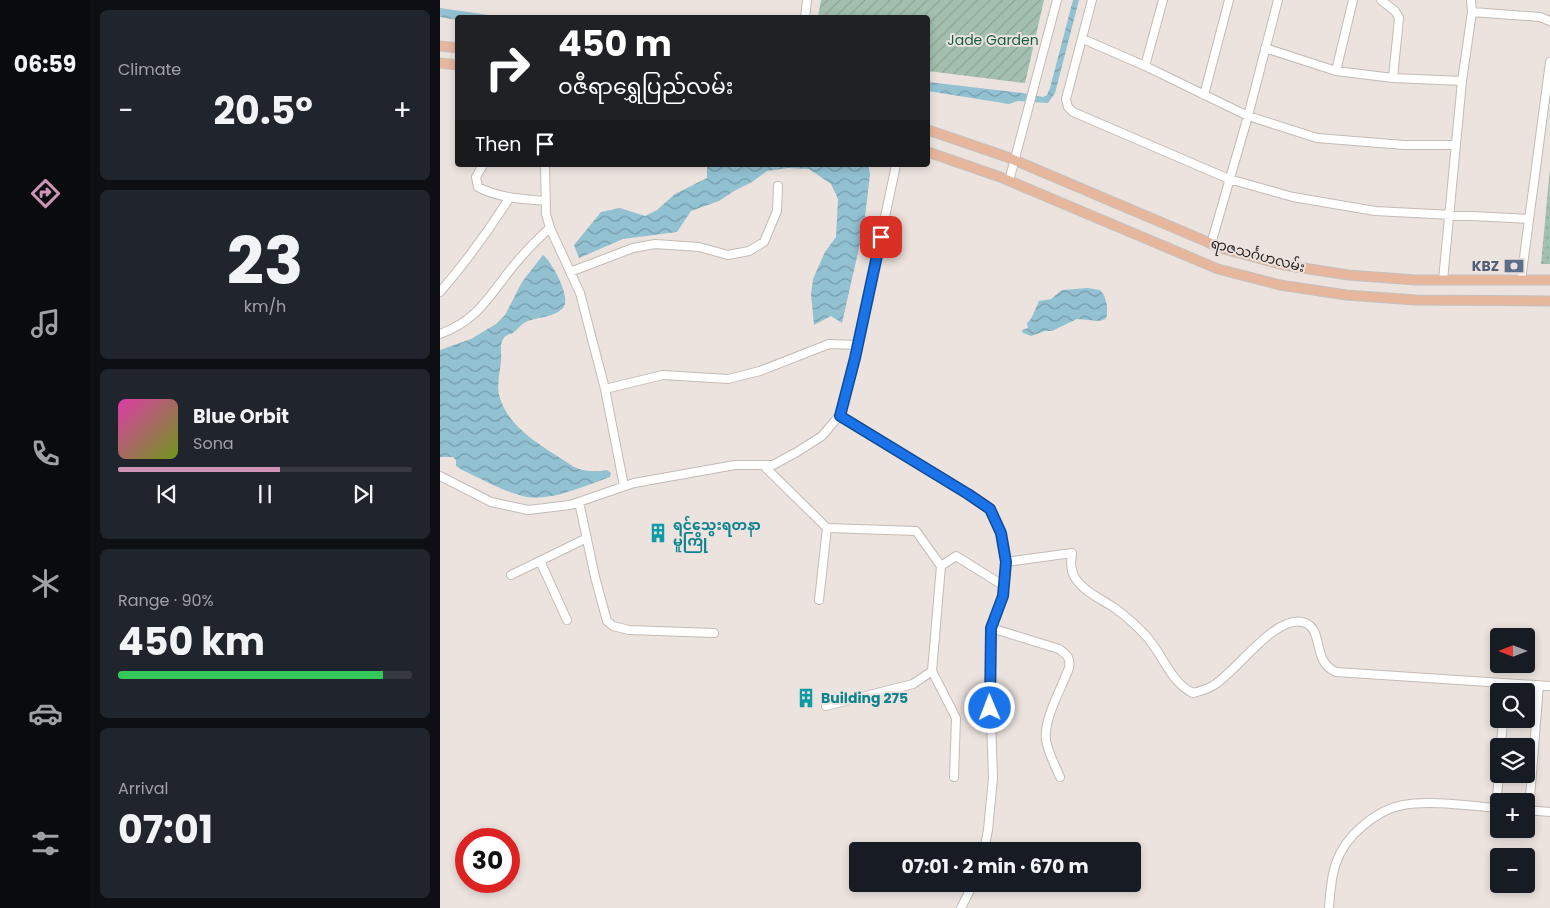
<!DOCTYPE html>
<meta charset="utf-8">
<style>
:root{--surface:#171b24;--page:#20242c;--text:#f1f3f6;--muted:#9ea1a6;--line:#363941;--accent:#cf94b6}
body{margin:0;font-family:Poppins,"Noto Sans Myanmar",sans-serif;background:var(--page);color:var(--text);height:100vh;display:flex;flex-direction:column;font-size:19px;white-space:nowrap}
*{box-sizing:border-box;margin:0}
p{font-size:16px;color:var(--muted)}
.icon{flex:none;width:28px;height:28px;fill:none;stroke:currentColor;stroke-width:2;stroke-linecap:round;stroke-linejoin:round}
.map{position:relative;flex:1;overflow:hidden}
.drawer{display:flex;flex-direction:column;gap:10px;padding:10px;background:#0d0f14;width:350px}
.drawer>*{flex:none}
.banner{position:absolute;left:15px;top:15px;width:475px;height:152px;border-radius:5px;box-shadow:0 2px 8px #0003;background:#202124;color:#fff;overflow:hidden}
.needle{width:32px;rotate:270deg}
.fabs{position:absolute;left:1050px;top:628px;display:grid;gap:10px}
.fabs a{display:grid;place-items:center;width:45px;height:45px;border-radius:5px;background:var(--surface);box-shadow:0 2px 8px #0003;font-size:25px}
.speed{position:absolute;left:15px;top:828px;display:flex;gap:10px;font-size:25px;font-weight:700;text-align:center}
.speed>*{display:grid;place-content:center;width:65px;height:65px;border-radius:50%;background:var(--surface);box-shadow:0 2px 8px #0003;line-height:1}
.speed .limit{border:8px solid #d22;background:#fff;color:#111}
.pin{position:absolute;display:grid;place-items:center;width:42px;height:42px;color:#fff;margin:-21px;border-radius:10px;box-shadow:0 2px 8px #0006}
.me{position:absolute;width:55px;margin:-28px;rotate:359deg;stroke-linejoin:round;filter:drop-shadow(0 0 4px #0008)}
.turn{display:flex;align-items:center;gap:18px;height:105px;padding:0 20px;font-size:22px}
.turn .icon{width:65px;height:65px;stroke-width:2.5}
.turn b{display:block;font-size:35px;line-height:42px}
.then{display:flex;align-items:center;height:48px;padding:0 20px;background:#0003;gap:10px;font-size:19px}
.big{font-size:38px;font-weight:700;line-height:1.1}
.drawer .card{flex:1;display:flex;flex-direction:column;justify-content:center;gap:8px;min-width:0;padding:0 18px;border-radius:8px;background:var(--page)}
.drawer .dial{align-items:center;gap:0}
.dial b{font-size:65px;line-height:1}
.song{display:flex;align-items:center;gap:15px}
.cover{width:60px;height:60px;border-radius:8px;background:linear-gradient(135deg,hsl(320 70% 55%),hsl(80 70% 35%))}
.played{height:5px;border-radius:2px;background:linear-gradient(90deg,var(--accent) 55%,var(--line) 55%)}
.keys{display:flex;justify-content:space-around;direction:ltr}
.heat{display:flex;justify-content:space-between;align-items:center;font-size:28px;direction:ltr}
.charge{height:8px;border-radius:4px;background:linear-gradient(90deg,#34c759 90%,var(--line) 0)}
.trip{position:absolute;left:409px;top:842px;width:292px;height:50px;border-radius:5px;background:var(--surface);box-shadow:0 2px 8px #0003;font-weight:700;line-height:50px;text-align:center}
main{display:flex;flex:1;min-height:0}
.tab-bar{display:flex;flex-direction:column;width:90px;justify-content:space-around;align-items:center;background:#090b0e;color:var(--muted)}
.tab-bar .icon{width:35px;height:35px}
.tab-bar .selected{color:var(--accent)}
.tab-bar b{font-size:22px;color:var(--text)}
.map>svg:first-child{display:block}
</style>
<main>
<nav class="tab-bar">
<b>06:59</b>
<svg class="icon selected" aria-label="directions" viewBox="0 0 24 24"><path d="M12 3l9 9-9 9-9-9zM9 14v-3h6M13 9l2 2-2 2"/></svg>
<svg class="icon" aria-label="music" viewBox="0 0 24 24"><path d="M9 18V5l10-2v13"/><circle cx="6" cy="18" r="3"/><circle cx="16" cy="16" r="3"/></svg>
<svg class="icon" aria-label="phone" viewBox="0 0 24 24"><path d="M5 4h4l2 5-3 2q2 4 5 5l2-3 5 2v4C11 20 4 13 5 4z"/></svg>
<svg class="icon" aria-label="climate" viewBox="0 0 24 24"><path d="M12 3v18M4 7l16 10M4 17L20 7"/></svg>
<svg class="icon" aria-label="car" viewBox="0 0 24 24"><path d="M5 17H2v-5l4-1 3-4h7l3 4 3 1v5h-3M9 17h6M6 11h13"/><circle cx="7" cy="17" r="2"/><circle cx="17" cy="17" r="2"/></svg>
<svg class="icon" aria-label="filters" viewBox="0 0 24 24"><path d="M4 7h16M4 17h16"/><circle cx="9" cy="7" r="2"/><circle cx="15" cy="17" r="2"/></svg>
</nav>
<section class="drawer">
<div class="card"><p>Climate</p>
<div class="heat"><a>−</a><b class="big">20.5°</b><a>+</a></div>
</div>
<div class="card dial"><b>23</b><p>km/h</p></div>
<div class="card">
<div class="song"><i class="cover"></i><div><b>Blue Orbit</b><p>Sona</p></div></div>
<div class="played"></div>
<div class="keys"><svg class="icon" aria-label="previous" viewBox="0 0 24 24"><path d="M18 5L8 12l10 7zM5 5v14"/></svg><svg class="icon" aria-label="pause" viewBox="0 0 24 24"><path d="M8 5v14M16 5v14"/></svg><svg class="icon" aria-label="next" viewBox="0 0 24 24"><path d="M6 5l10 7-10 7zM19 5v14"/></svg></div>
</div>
<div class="card"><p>Range · 90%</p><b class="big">450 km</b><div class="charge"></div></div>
<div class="card"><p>Arrival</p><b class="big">07:01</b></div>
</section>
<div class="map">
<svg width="1110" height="908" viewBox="0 0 1110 908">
<defs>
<pattern id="grass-dots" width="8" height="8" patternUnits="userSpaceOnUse" patternTransform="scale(1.25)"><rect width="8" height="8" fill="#a3bfb0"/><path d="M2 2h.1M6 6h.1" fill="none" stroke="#8ca497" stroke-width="1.8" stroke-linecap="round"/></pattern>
<pattern id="garden-furrows" width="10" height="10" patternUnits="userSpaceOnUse" patternTransform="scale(1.25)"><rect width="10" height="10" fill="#a3bfb0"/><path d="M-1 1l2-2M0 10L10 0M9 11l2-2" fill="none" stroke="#8ca497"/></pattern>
<pattern id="water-waves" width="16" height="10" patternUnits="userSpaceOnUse" patternTransform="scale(1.25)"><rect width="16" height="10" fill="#92c1d2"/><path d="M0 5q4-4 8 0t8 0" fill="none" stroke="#779caa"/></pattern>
</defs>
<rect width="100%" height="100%" fill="#ece3de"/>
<path fill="url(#grass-dots)" d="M1110,168V264H1101Z"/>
<path fill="url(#garden-furrows)" d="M381,0H604L585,83L488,71V18L378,17Z"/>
<path fill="url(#water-waves)" d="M633,0H639L615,93L608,103L578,101L569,104L488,91V82L583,93L603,97L607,95L610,88Z
M0,8L62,17L18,18L17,20L0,17Z
M267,165H428L430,174L424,226L402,323L391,316L374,325L371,294L373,279L385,252L396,237L398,199L391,184L369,169L348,168L327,171L312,182L294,191L279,201L251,211L237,232L183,239L139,258L134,245L161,212L180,208L205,216L217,210L235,194L267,178Z
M103,255C112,262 132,298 123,308C115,317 98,317 88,321C82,323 78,329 73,333C71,334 68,334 66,336C58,342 62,353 61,361C60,373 56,386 60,398C70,431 107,448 134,467C145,472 155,472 167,470L171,473L170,477C147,485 112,501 87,497C66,493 42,479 22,470L16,466V460L13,457H0V350L31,339L56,324L65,315L82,282Z
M648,288L660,290L664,295L667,305V316L665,319L660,321L637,319L612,331H605L591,336L583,333L582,330L588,328L587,323L591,319L599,301L611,299L622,290Z"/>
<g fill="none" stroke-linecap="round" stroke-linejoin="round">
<defs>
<path id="minor" d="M652,0L626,99L628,107L633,112L789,179L853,197L935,211L1089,219
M941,0L955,11L959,18L953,78
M1032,12L1100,17L1110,21
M365,18L367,0
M643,39L705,66L808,116L877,138L964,145H1015
M825,48L896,71L953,78L1022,81
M705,66L723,0
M896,71L913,0
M764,95L789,0
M43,165L36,177L38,187C58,198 83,199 105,201
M105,165L106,214L110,228L140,293L165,389L184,486
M456,165L415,358L400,415L528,494L550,509L561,533L566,562L563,596L551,628L550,691L553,778L548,830L544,851
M569,181L617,0
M771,244L808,116L838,0
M130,272L193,248L215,244L259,247L288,255L309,251L324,242L337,211L338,186
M1003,280L1022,81L1032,12L1031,0
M1081,280L1110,62
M0,292C26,262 49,230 70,197
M0,334C39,320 50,294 75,264C86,251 97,239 110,228
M165,389L223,375L288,379L320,371L389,344L418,345
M323,465L387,528L476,531L501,566
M0,476L51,502L88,510L130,505L194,483L295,465H333L357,452L382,436L400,415
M139,502L155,577L167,621L173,626L189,630L274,633
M100,561L127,620
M566,562L632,553C631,561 630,568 634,576C643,592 662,599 676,609C687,617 698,627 707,637C723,655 731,683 753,693C761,691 768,689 774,685C796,672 834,616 862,622C885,626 871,662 896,672L1110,686
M71,575L147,538
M379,600L387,528
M551,628L619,649C627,655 631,658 629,668C622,687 603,720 606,740C608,753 615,765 620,777
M492,671L516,718L514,777
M386,706L473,684L492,671L501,566L516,556L564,586
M1061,746L1063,719
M1056,808L1059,774
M1086,810L1110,812
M1089,810L1099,685
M521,908L533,884
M889,908C890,893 891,877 896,863C905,836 936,810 963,805C991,800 1030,806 1059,808"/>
<path id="major" d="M0,46L18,48
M0,63L18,65
M488,130L567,157L784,249L844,265L908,275L976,280H1110
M488,152L560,177L778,269L840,285L906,295L976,300L1110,301"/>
</defs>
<use href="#minor" stroke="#c3bbb6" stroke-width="10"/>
<use href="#major" stroke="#c3c1c1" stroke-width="11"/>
<use href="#minor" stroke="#fff" stroke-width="8"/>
<use href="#major" stroke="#e6b79c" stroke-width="9"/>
</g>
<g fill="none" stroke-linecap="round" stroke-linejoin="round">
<defs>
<path id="route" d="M441,237L415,358L400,416L528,494L550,509L561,533L566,562L563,596L551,628L550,708"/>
</defs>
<use href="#route" stroke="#114b97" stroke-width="12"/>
<use href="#route" stroke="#1a73e8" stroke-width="9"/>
</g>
<defs>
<symbol id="bank-bare" viewBox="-9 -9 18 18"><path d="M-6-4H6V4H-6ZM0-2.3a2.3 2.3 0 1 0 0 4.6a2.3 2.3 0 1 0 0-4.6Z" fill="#5c6f8a" stroke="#ece3de" stroke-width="2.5" paint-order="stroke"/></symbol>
<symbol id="building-bare" viewBox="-9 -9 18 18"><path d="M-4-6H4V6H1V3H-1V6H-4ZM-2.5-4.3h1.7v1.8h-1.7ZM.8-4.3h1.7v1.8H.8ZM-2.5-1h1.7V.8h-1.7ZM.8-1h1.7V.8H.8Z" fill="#0f9aa8" stroke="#ece3de" stroke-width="2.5" paint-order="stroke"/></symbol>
</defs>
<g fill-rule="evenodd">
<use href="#bank-bare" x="1060" y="252" width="28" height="28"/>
<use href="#building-bare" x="204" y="519" width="28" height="28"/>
<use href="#building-bare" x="352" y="684" width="28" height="28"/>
</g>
<g text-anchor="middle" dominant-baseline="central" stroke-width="4" stroke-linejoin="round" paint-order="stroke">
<g font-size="14" fill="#175e40" stroke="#ece3de">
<text x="553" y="40">Jade Garden</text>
</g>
<g font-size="14" fill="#272322" stroke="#ece3de">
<text transform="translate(818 255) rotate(15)">ရာဇသင်္ဂဟလမ်း</text>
</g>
<g font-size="14" font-weight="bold" fill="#4e5e75" stroke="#ece3de" text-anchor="end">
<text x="1059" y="266">KBZ</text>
</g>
<g font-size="14" font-weight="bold" fill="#0d838f" stroke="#ece3de" text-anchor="start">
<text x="233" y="525">ရင်သွေးရတနာ<tspan x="233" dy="16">မူကြို</tspan></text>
<text x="381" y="698">Building 275</text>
</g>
</g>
</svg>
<div class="fabs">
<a><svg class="needle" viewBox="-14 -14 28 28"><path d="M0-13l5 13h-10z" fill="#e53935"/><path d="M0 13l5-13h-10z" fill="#9ea1a6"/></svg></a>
<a><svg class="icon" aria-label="search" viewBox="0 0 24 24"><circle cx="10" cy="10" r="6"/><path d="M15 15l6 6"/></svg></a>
<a><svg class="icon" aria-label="layers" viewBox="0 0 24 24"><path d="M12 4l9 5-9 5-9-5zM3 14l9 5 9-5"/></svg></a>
<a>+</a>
<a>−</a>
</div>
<div class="speed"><div class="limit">30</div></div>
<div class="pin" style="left:441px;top:237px;background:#d93025"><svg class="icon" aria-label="arrive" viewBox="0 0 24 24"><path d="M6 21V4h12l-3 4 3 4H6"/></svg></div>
<svg class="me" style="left:550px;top:708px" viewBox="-20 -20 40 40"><circle r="17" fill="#1a73e8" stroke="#fff" stroke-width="3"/><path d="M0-11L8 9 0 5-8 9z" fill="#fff"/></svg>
<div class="trip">07:01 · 2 min · 670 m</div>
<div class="banner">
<div class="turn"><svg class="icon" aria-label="right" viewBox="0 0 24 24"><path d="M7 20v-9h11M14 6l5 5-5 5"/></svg><div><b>450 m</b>ဝဇီရာရွှေပြည်လမ်း</div></div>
<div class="then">Then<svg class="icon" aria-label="arrive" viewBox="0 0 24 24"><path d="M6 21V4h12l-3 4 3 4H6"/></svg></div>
</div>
</div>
</main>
